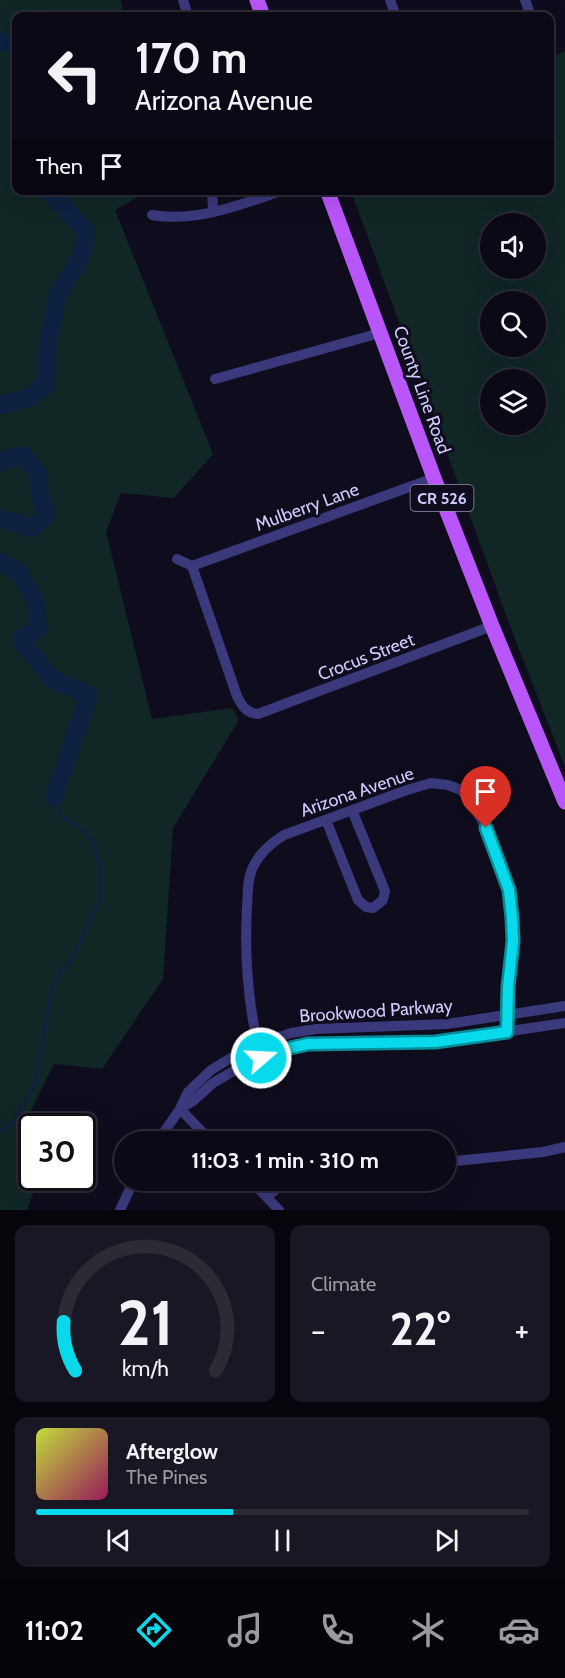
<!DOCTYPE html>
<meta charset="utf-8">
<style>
:root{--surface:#0b0916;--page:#191723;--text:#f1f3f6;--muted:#9a9aa1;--line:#2b2a35;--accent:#08daec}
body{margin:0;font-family:Cabin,sans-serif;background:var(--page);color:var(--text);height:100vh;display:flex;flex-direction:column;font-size:22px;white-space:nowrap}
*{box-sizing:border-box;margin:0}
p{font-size:20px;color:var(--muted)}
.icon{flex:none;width:33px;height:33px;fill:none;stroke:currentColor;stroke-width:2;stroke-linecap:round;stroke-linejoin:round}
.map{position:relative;height:1210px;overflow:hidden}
.panel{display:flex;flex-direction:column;gap:15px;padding:15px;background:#06050c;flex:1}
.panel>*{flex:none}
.banner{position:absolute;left:12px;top:12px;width:542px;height:183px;border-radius:12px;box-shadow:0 6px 24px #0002,0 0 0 2px var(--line);background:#0b0916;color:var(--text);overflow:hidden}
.tools{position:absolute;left:480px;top:213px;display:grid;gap:12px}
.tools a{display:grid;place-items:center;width:66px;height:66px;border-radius:50%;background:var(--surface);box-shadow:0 6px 24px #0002,0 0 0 2px var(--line);font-size:30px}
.speed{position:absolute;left:18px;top:1113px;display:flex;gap:12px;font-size:30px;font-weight:700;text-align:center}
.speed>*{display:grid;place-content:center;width:78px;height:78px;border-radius:50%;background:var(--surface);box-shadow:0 6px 24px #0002,0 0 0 2px var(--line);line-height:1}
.speed .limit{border:3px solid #111;border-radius:9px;background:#fff;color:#111}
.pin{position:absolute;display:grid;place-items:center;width:51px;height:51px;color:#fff;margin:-62px -26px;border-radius:50% 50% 50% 0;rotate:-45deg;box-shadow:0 0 6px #0007}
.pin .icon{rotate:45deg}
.me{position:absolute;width:66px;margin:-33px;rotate:71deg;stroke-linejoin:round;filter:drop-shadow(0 0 4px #0008)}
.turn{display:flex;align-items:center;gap:21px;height:126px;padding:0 24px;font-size:27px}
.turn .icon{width:78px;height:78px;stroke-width:2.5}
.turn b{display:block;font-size:42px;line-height:51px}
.then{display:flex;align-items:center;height:57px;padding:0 24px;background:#0003;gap:12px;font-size:22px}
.big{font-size:45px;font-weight:700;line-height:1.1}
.panel .card{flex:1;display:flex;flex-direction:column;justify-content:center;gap:9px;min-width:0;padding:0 21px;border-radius:12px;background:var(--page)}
.panel .dial{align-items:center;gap:0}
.dial svg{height:156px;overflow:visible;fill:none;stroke:var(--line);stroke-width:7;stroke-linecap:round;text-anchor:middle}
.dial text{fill:var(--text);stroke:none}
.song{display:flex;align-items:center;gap:18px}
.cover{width:72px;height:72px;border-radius:9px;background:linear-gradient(135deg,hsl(70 70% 55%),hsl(330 70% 35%))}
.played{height:6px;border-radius:3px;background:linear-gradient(90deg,var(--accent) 40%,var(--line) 40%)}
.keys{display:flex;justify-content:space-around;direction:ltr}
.heat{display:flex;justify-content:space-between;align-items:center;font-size:33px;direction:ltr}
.panel .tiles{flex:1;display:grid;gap:15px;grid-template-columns:1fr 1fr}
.card:last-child{grid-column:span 2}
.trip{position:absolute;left:114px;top:1131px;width:342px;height:60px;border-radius:30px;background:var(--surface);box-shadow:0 6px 24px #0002,0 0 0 2px var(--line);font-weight:700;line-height:60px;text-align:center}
.tab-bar{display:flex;height:96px;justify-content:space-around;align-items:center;background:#040409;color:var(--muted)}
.tab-bar .icon{width:42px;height:42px}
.tab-bar .current{color:var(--accent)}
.tab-bar b{font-size:27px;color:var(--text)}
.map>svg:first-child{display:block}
</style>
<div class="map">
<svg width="565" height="1210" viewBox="0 0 565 1210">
<rect width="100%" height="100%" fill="#0f0c1d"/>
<path fill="#102726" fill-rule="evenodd" d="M0,0H121L124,16H16V190L148,191L115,210L213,454L174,498L121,493L106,532L152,719L232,708L239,720L173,828L163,979L102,1069L54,1064L22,1129L31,1134L32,1178H38L27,1210H0Z
M565,51V767L509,623L351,191L549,190V57ZM490,224H536V268H490ZM490,302H536V346H490ZM490,380H536V424H490Z"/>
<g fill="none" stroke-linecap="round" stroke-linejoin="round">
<path stroke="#0d2241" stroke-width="3" d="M0,1130L12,1124L35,1084L52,988L62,970L71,960L101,898V869L93,842L78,826L61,816L55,803L54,797"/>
<path stroke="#0d2241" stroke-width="18" d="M0,41L16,46
M0,405L29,398L46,384V355L57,296L81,256L86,231L47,190
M0,462L22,455L39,474V491L47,515L32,528L0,518
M0,562L18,571L36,602L38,629L20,639L53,680L89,695L54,797"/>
<path stroke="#3a397b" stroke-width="10" d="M183,0L188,16
M390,0L396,16
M525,0L531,16
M212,190L213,211
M152,215C196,223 242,204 284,190
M215,379L380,333
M177,559L192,566
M192,566L237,696C242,706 246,713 258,714L492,626
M192,566L434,478
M326,820L358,900L366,907L373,908L383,900L385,891L352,810
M261,1058C248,1007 244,960 247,907C248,894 247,879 253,867C260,852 271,843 284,835L407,790L431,783L448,785L461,790L472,803L486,828L509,890L513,941L508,987L507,1032
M180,1109L193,1101L213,1083L249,1062L281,1050L308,1044L435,1042L565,1023
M180,1109L212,1142
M157,1142L180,1109L188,1092L211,1070L239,1053L270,1040L291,1033L316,1029L447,1024L565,1006
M446,1162L543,1152L565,1147
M250,1180L279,1210
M267,1197L286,1180
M120,1210L134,1180"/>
<path stroke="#b956f9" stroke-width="15" d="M257,0L263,16
M327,190L434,478L492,626L565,802"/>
</g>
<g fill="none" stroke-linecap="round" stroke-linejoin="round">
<defs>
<path id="route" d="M261,1058L281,1050L308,1044L435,1042L507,1032L508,987L513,941L512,918L509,890L486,828"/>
</defs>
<use href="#route" stroke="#058e99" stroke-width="15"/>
<use href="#route" stroke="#08daec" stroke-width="10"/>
</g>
<g text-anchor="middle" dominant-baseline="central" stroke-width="6" stroke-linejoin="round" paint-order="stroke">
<rect fill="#0f0c1d" stroke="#9592ba" stroke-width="1.5" x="410.5" y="485" width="63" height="26" rx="4.5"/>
<g font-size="16" font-weight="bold" fill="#cfcbfd">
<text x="442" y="498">CR 526</text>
</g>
<g font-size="18" fill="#cfcbfd" stroke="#0f0c1d">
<text transform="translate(422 390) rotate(70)">County Line Road</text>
<text transform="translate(307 507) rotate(-20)">Mulberry Lane</text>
<text transform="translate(366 657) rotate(-21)">Crocus Street</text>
<text transform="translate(357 792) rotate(-19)">Arizona Avenue</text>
<text transform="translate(376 1011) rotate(-4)">Brookwood Parkway</text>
</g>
</g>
</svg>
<div class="tools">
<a><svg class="icon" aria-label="sound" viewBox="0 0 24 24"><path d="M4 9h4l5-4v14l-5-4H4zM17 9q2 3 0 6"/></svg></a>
<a><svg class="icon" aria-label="search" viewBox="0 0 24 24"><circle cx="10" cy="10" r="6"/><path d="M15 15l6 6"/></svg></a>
<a><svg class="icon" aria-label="layers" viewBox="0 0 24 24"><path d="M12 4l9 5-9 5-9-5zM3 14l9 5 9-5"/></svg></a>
</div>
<div class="speed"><div class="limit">30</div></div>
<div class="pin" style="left:486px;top:828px;background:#d93025"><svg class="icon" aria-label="arrive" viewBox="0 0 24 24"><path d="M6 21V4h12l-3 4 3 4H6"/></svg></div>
<svg class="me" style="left:261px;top:1058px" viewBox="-20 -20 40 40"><circle r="17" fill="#08daec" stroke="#fff" stroke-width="3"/><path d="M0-11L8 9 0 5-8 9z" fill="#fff"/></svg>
<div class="trip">11:03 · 1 min · 310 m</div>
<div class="banner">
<div class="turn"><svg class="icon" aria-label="left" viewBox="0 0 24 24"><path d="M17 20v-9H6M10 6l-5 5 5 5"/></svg><div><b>170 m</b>Arizona Avenue</div></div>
<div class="then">Then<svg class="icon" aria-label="arrive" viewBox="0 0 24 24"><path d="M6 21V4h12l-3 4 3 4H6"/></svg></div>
</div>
</div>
<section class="panel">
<div class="tiles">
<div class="card dial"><svg viewBox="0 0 100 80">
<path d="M14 69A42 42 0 1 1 86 69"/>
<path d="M14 69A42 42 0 0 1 8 44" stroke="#08daec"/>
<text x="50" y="56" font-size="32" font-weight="700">21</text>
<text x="50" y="72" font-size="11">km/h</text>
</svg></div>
<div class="card"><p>Climate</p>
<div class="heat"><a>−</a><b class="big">22°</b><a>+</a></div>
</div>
<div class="card">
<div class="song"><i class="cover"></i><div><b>Afterglow</b><p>The Pines</p></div></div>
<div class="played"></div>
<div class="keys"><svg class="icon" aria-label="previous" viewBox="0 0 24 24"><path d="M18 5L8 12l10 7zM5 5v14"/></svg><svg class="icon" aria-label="pause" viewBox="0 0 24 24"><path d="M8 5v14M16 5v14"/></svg><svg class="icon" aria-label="next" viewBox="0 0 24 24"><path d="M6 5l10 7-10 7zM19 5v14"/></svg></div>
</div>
</div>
</section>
<nav class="tab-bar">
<b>11:02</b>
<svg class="icon current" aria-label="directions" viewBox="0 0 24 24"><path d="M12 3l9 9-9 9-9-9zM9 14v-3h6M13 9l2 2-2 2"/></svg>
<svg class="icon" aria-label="music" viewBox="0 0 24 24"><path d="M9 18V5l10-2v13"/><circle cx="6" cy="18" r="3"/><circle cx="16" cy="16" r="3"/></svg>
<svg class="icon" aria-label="phone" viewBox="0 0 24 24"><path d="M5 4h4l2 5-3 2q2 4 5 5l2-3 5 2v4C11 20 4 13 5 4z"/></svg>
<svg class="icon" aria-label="climate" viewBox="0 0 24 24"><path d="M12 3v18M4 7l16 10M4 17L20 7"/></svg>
<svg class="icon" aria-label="car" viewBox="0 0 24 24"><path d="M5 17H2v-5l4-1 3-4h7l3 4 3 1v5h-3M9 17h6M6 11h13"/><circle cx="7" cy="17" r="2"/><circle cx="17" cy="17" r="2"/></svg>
</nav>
